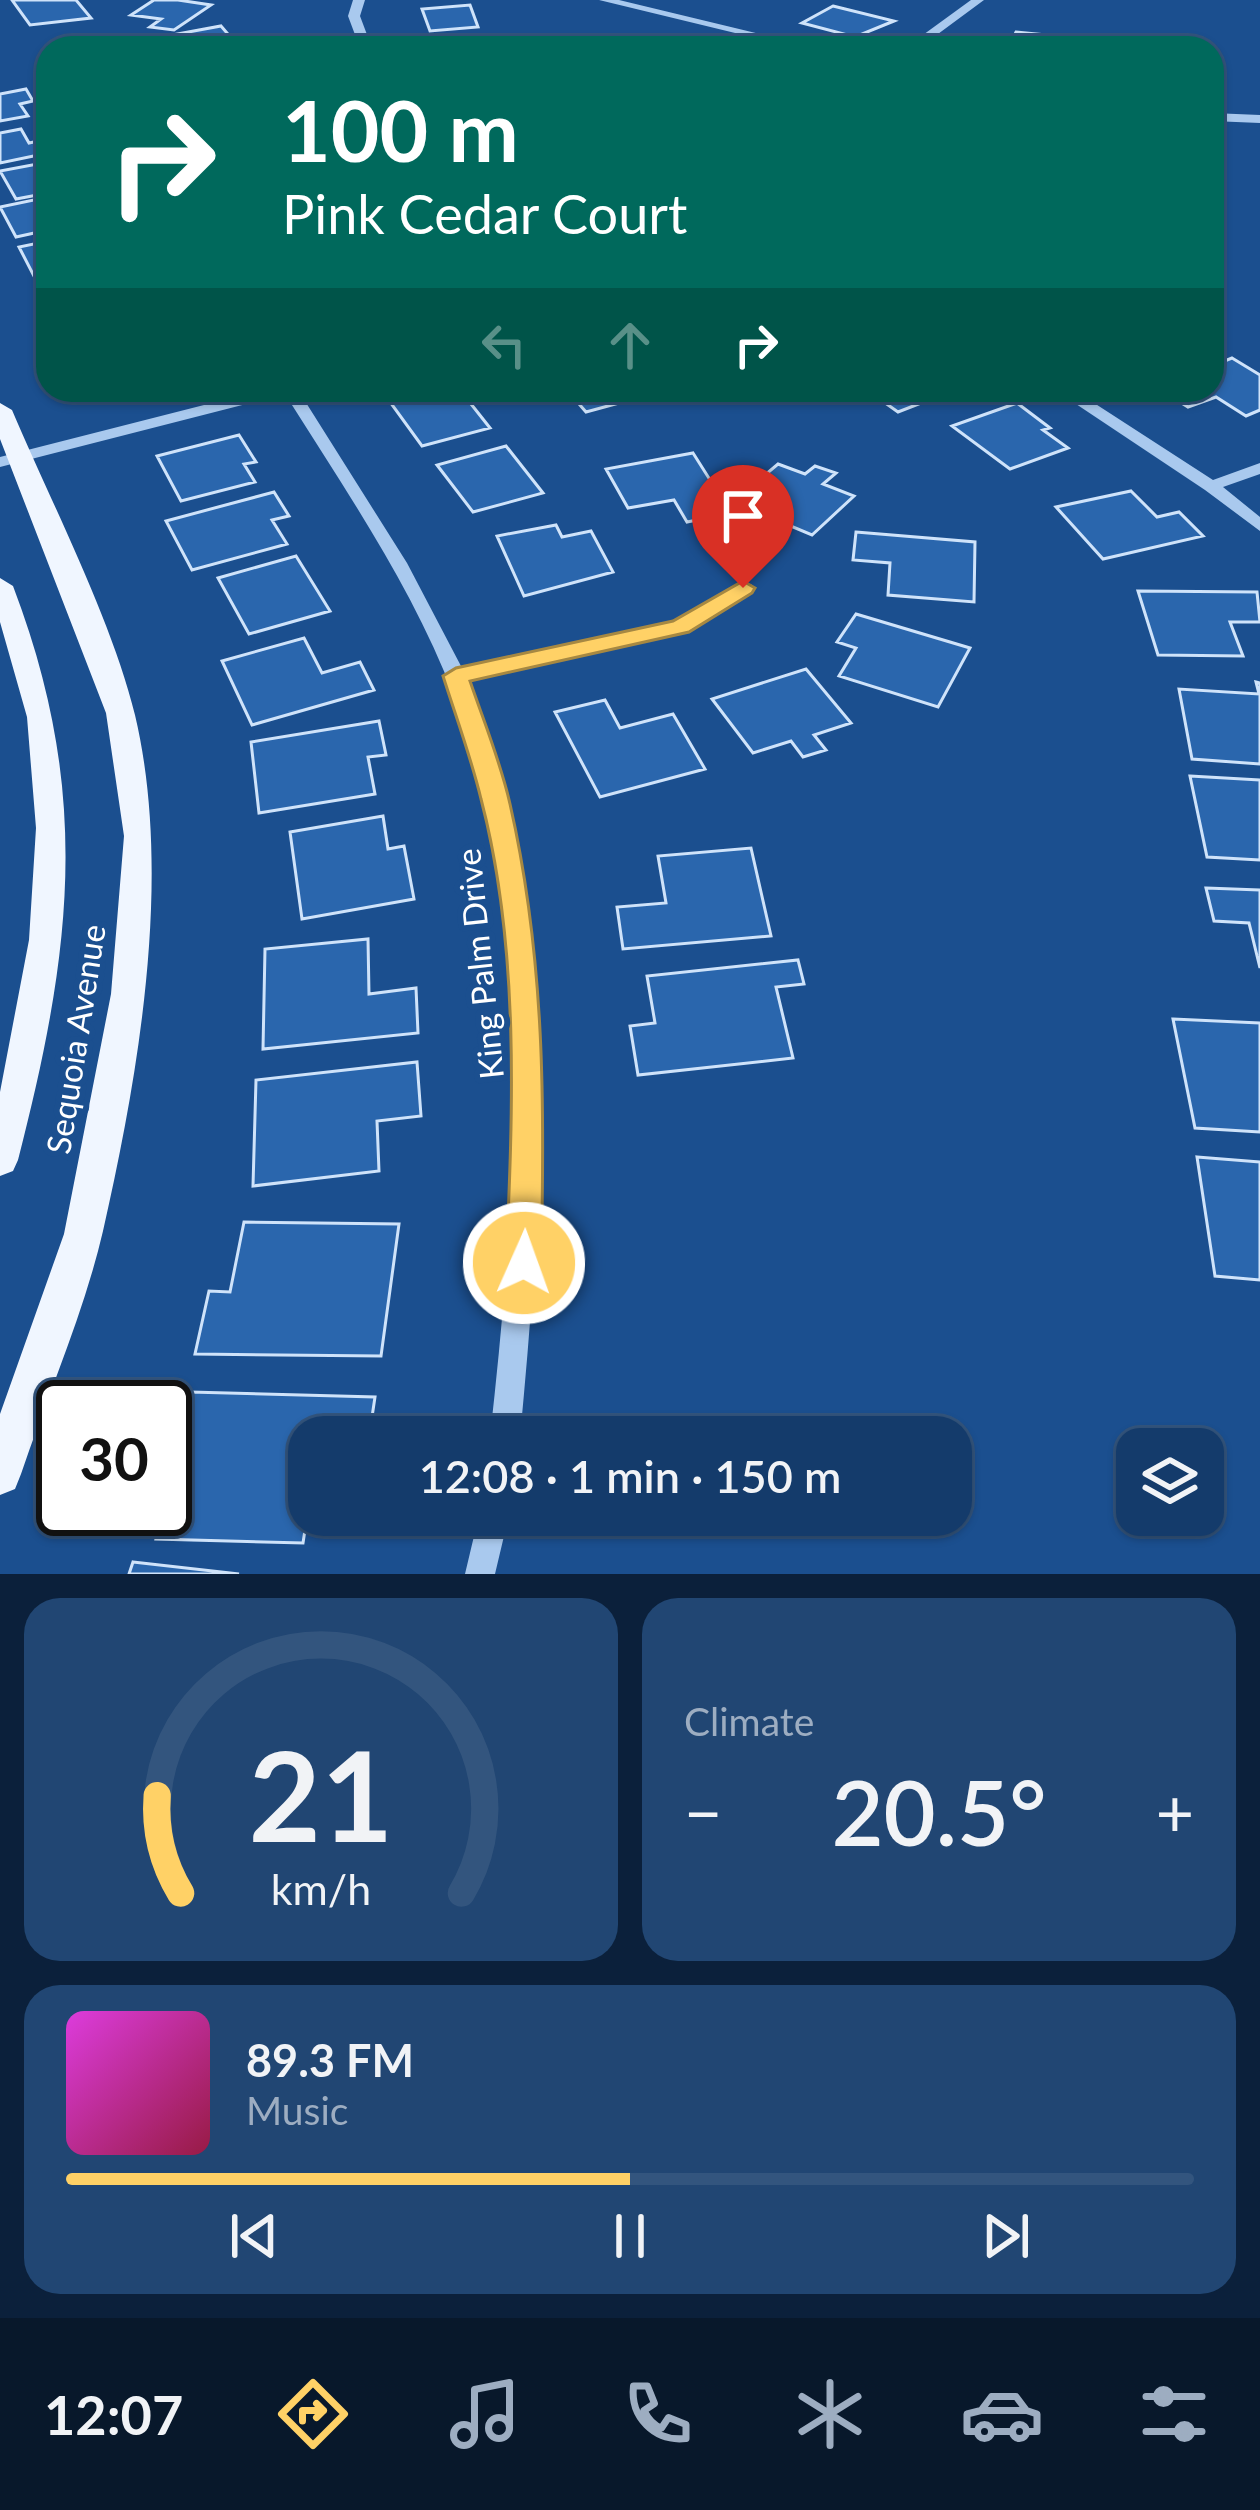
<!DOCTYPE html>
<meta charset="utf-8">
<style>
:root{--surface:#143b6b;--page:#214673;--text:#f1f3f6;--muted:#9dadc1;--line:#33557e;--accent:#ffd166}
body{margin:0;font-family:Lato,sans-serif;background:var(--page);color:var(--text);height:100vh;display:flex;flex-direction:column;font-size:45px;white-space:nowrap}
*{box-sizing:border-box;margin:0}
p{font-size:39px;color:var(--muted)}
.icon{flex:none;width:66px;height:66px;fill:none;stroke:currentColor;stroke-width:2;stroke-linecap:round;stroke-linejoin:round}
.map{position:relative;height:1574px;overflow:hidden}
.panel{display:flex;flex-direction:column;gap:24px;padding:24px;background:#0b203b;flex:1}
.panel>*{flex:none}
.top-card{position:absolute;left:36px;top:36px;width:1188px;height:366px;border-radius:36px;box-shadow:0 3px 9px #0004,0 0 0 3px var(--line);background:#00695c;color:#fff;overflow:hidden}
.tools{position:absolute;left:1116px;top:1428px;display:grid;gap:24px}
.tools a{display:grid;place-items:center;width:108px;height:108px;border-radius:24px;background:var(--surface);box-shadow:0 3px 9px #0004,0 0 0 3px var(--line);font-size:60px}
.speed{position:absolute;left:36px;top:1380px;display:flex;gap:24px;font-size:60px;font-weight:700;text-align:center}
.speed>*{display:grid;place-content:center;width:156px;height:156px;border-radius:50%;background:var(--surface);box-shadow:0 3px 9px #0004,0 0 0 3px var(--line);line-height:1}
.speed .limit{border:6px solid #111;border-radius:18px;background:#fff;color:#111}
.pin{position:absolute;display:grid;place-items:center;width:102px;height:102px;color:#fff;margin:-123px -51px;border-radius:50% 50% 50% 0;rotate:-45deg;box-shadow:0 0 12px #0007}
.pin .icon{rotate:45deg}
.me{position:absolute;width:132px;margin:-66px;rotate:2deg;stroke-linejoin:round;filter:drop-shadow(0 0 9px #0008)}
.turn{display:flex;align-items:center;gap:42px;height:252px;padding:0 48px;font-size:54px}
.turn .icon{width:156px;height:156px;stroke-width:2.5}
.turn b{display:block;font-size:84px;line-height:102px}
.lanes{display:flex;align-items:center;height:114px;padding:0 48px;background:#0003;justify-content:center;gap:60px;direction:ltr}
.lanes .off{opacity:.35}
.big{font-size:90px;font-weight:600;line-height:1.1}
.panel .card{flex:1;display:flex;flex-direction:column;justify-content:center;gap:18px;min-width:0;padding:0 42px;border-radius:36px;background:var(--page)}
.panel .dial{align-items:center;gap:0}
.dial svg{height:312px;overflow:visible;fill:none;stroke:var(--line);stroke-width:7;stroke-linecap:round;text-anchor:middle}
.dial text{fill:var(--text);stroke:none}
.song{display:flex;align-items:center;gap:36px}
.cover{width:144px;height:144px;border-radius:18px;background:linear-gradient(135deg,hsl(300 70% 55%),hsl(340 70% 35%))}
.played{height:12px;border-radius:6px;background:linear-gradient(90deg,var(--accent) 50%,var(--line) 50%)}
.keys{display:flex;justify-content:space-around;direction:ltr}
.heat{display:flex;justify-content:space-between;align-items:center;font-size:66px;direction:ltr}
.panel .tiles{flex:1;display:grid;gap:24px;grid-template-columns:1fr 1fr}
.card:last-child{grid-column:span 2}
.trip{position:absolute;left:288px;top:1416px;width:684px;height:120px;border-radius:36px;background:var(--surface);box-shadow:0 3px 9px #0004,0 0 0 3px var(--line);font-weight:600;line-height:120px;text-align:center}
.menu{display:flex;height:192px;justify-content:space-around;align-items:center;background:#08182b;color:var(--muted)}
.menu .icon{width:84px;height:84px}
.menu .current{color:var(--accent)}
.menu b{font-size:54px;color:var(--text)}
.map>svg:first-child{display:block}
</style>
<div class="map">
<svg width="1260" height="1574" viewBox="0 0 1260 1574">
<rect width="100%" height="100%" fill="#1b4f8f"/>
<path fill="#2a66ad" stroke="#cfe3fa" stroke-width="3" d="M12,0H76L91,18L30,25Z
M154,0H178L211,5L174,30L150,27L161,19L131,15Z
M470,5L478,27L430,31L422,9Z
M833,6L894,21L855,37L802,23Z
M221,26L239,47L183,48L172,35Z
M1016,32L1047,35L1041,48H974L980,36L1012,40Z
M543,35L545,48H495L494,37Z
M26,89L33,101L20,104L28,116L0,121V94Z
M21,129L29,143L48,139V153L0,163V133Z
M48,162V193L16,199L0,171Z
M48,197V230L16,237L0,207Z
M48,241V277L36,280L19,247Z
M1232,358L1260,375V410L1246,416L1216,397L1188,407L1161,390H1212V366Z
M438,390H460L490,428L422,446L390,402Z
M567,390H661L663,391L586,412Z
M867,390H950L952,391L898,412Z
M1017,403L1050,428L1043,430L1068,448L1010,469L952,426Z
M239,435L256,462L244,464L255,482L181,501L157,456Z
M506,446L543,493L473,512L437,465Z
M693,453L731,513L687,522L674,500L628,508L606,469Z
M778,464L805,474L815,466L836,473L823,484L854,496L812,535L774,519L788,507L746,491Z
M1131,491L1157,517L1179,512L1203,536L1103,559L1056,507Z
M274,492L289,516L272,520L287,544L192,570L166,521Z
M556,525L562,537L591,531L613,572L524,596L497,536Z
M856,532L975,542L974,602L888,595L890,563L853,560Z
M296,556L330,611L249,634L218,578Z
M1138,591L1257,592L1260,622H1230L1243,656L1158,655Z
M856,614L970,648L938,707L839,676L856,648L837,642Z
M304,638L322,673L360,662L374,690L252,725L222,661Z
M806,669L851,723L814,735L826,750L803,757L791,741L753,753L712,699Z
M1256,682L1260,683V764L1192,759L1179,689L1259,694Z
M605,700L620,728L673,714L705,769L600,797L555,712Z
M379,721L386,755L368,757L375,794L259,813L251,742Z
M1190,776L1260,780V860L1207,857Z
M383,816L388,849L404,846L414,899L302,919L290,832Z
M751,848L771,936L623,949L617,907L666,903L658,856Z
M1206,888L1260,890V968L1249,923L1214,921Z
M368,939L369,994L416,988L418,1033L263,1049L265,949Z
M798,960L804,984L776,987L793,1058L638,1075L630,1026L655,1023L647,976Z
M1173,1019L1260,1023V1132L1195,1128Z
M417,1062L421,1116L377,1121L379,1171L253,1186L256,1080Z
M1197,1157L1260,1162V1280L1215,1276Z
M244,1222L399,1224L381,1356L195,1354L209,1291L230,1292Z
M190,1392L375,1397L369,1437H309V1504L303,1543L156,1539Z
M133,1562L239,1574H129Z"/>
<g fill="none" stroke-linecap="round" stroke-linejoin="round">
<path fill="#a9c9ee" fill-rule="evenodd" d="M353,0H365L360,16L372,48H360L348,16Z
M599,0H619L818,48H797Z
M971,0H984L919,48H905Z
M1212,113L1260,115V123L1212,121Z
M263,390H298L407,563L462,668L674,622L737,584H751L753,588L687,631L467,680C563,909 543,1195 520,1437H490C510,1258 524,1080 500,900C491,831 479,761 454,696C413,588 346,491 285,394L0,467V457Z
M1055,390H1074L1213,480L1260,463V474L1223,487L1260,517V531L1205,490Z
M479,1515H509L495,1574H465Z"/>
<path fill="#f0f6ff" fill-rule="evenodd" d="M0,403L12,410C51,502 112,620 135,715C173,876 139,1072 103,1231C84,1313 48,1394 21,1474L15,1489L0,1495V1414L64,1234L111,994L124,836L106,713L0,439Z
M0,578L13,586C92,793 72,950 18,1160L13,1171L0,1176V1092L29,940L36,828L27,717L0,622Z"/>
</g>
<path fill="#ffd166" stroke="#a68842" stroke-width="3" d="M743,581L755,588L752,593L689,632L470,681C484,722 501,763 510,804C545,958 545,1107 541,1263L536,1274L524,1279L511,1274L506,1263C513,1111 520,948 481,799C471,757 456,717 443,676L456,668L673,621Z"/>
<g text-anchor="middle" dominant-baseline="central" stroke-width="12" stroke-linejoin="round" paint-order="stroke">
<g font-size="33" fill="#fff" stroke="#1b4f8f">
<text transform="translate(479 964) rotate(-96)">King Palm Drive</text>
<text transform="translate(75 1039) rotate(-81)">Sequoia Avenue</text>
</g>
</g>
</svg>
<div class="tools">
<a><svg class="icon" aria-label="layers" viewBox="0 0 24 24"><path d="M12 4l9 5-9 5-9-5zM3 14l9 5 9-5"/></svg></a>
</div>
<div class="speed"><div class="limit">30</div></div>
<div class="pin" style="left:743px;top:588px;background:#d93025"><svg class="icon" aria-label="arrive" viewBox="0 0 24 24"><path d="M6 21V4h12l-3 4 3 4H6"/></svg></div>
<svg class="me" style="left:524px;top:1263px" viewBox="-20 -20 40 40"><circle r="17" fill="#ffd166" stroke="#fff" stroke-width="3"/><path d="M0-11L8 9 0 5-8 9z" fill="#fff"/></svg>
<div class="trip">12:08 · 1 min · 150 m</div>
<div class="top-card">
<div class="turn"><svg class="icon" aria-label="right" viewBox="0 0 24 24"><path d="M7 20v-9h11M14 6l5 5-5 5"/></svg><div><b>100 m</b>Pink Cedar Court</div></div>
<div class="lanes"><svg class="icon off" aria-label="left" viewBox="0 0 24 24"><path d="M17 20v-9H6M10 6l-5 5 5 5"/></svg><svg class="icon off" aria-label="ahead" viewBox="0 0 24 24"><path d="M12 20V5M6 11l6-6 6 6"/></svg><svg class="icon" aria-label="right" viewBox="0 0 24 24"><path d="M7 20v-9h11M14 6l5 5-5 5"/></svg></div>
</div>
</div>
<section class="panel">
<div class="tiles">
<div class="card dial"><svg viewBox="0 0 100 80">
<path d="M14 69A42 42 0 1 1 86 69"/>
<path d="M14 69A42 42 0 0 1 8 44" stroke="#ffd166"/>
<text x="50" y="56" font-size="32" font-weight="700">21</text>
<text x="50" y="72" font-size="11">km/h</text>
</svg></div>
<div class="card"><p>Climate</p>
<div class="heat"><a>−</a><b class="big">20.5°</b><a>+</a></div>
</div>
<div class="card">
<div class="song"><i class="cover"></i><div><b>89.3 FM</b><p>Music</p></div></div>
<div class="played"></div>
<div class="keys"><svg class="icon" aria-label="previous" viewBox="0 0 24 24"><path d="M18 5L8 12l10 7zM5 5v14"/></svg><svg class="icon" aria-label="pause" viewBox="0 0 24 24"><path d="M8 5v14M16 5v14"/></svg><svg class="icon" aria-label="next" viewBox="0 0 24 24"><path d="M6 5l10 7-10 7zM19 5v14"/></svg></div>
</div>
</div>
</section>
<nav class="menu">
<b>12:07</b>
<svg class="icon current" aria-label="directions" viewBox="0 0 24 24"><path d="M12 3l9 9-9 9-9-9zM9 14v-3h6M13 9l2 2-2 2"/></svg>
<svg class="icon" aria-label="music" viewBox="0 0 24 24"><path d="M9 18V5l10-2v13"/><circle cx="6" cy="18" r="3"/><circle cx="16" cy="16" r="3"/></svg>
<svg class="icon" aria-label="phone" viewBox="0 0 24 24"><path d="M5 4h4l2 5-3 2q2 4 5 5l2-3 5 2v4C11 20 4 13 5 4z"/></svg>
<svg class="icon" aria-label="climate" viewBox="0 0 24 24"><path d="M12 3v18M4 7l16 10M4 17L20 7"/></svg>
<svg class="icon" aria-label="car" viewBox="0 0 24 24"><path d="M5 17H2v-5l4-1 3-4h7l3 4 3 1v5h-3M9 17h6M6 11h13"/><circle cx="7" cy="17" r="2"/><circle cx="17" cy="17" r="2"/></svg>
<svg class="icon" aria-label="filters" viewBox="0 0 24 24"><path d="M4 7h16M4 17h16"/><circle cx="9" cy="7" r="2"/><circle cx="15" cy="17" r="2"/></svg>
</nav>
